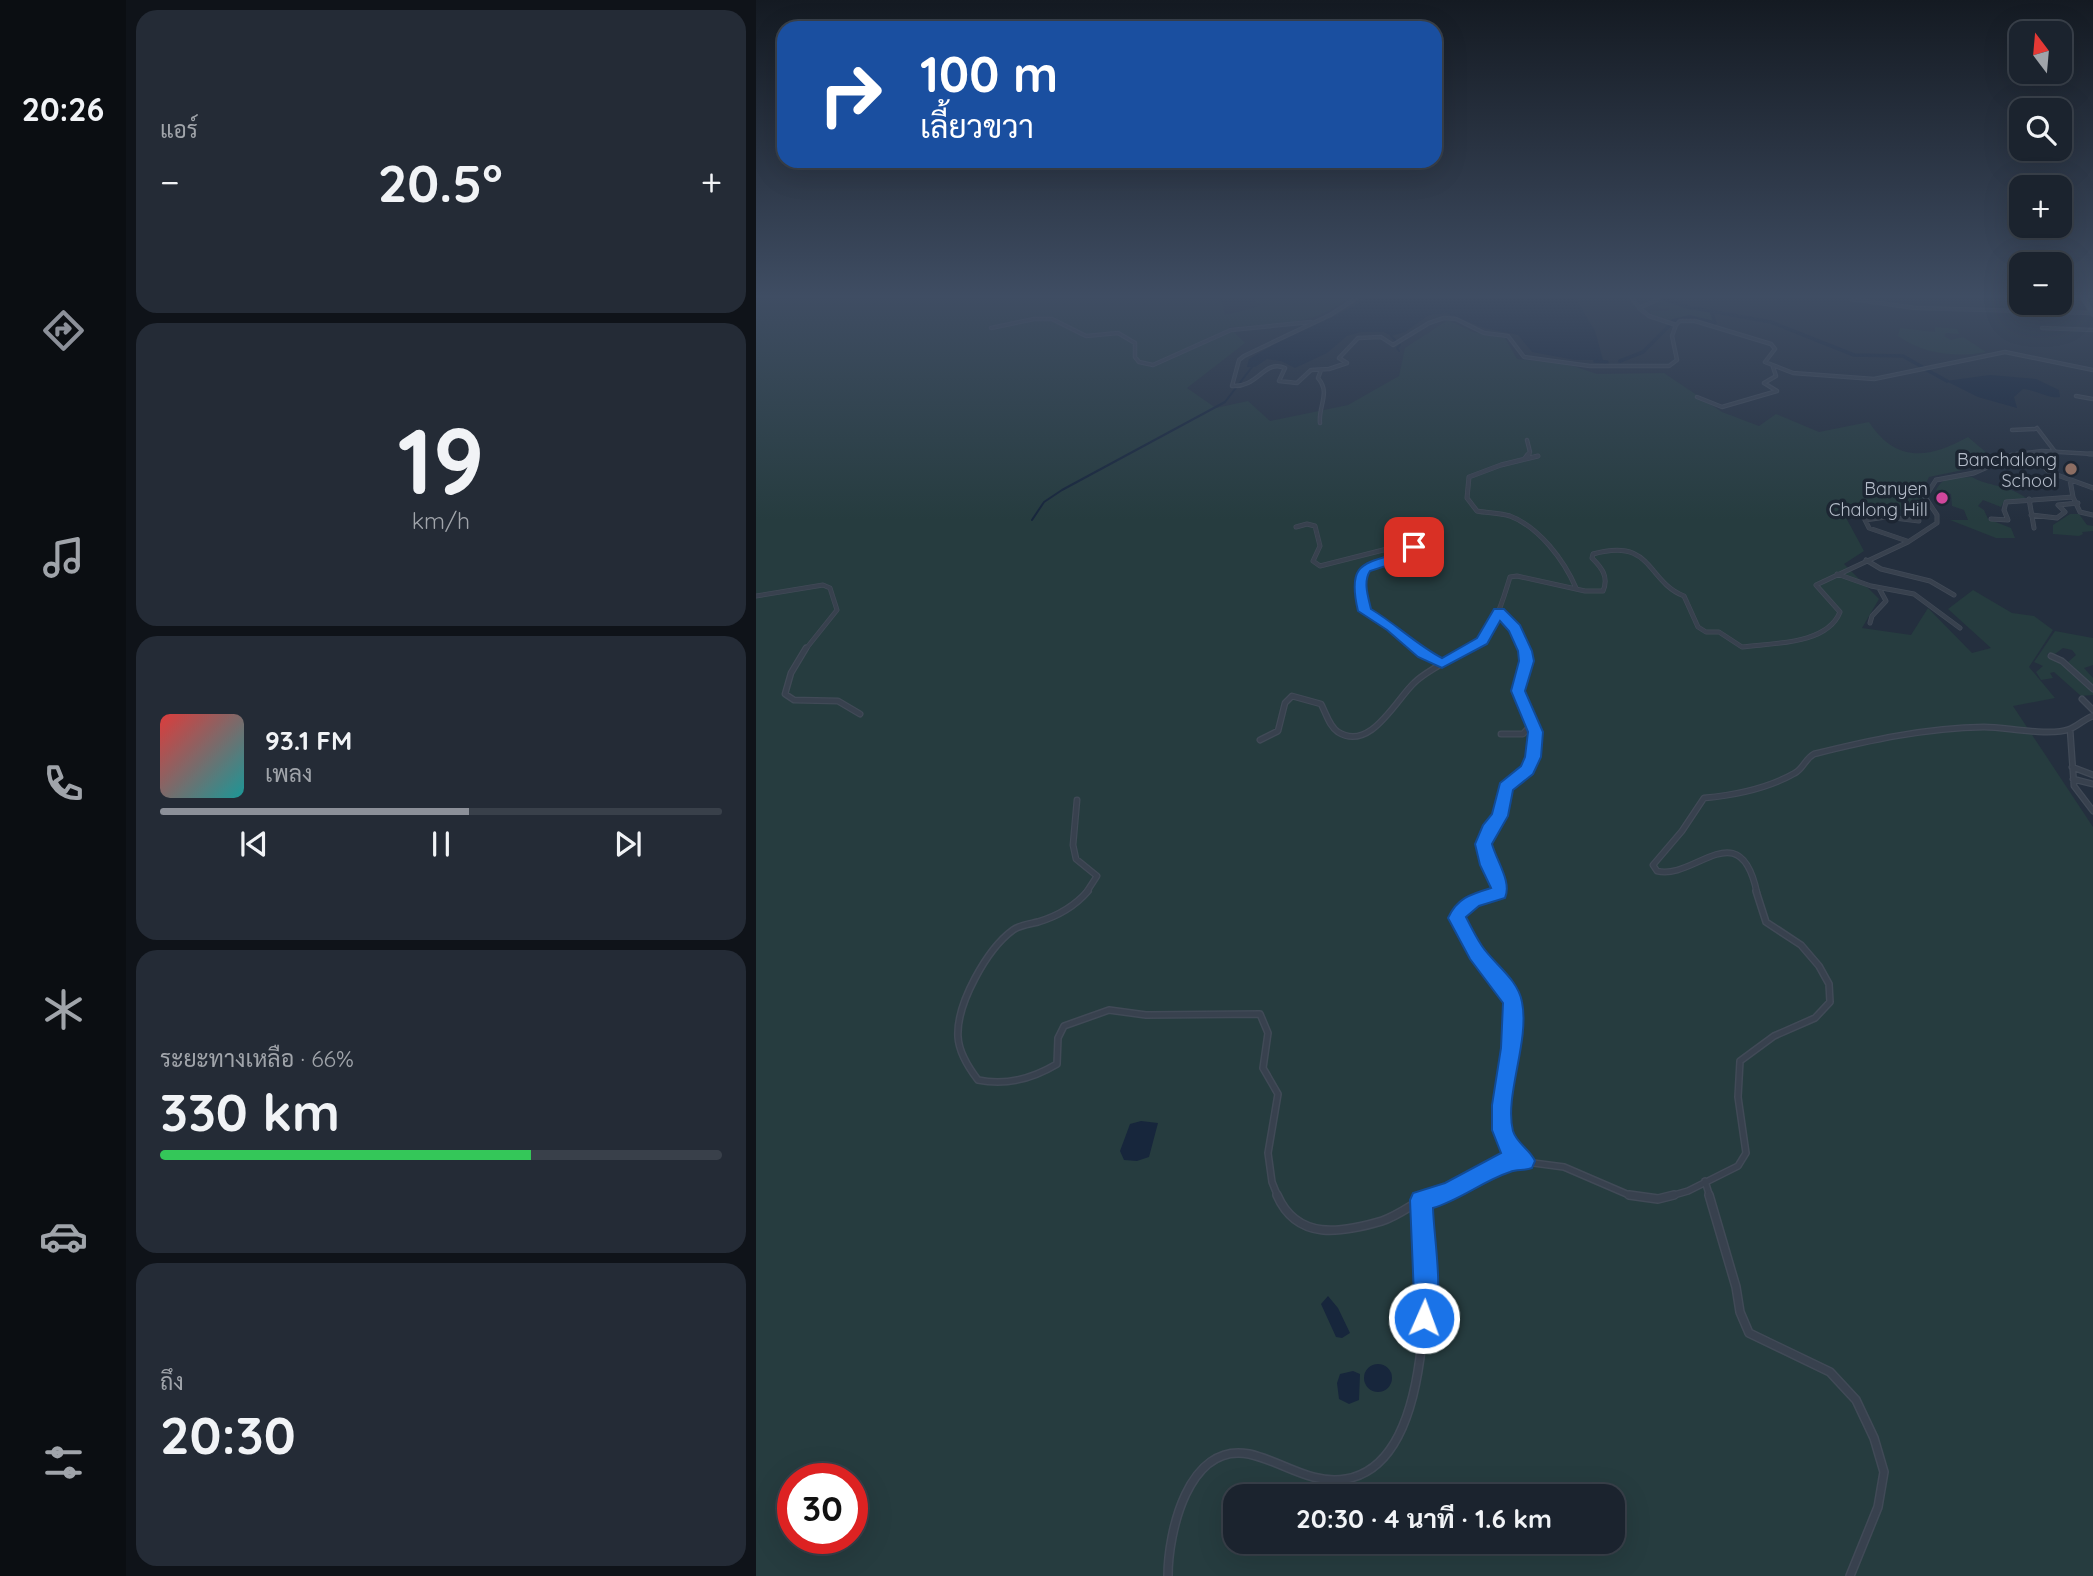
<!DOCTYPE html>
<html lang="th">
<meta charset="utf-8">
<style>
:root{--surface:#1b232e;--page:#242b36;--text:#f1f3f6;--muted:#a0a4aa;--line:#39404a;--accent:#8c9099}
body{margin:0;font-family:Quicksand,Sarabun,sans-serif;background:var(--page);color:var(--text);height:100vh;display:flex;flex-direction:column;font-size:26px;white-space:nowrap}
*{box-sizing:border-box;margin:0}
p{font-size:23px;color:var(--muted)}
.icon{flex:none;width:38px;height:38px;fill:none;stroke:currentColor;stroke-width:2;stroke-linecap:round;stroke-linejoin:round}
.map{position:relative;flex:1;overflow:hidden}
.panel{display:flex;flex-direction:column;gap:10px;padding:10px;background:#0f1319;width:630px}
.panel>*{flex:none}
.top-card{position:absolute;left:21px;top:21px;width:665px;height:147px;border-radius:21px;box-shadow:0 7px 28px #0002,0 0 0 2px var(--line);background:#1a4fa0;color:#fff;overflow:hidden}
.needle{width:46px;rotate:344deg}
.controls{position:absolute;left:1253px;top:21px;display:grid;gap:14px}
.controls a{display:grid;place-items:center;width:63px;height:63px;border-radius:14px;background:var(--surface);box-shadow:0 7px 28px #0002,0 0 0 2px var(--line);font-size:35px}
.speed{position:absolute;left:21px;top:1463px;display:flex;gap:14px;font-size:35px;font-weight:700;text-align:center}
.speed>*{display:grid;place-content:center;width:91px;height:91px;border-radius:50%;background:var(--surface);box-shadow:0 7px 28px #0002,0 0 0 2px var(--line);line-height:1}
.speed .limit{border:10px solid #d22;background:#fff;color:#111}
.pin{position:absolute;display:grid;place-items:center;width:60px;height:60px;color:#fff;margin:-30px;border-radius:14px;box-shadow:0 4px 10px #0006}
.me{position:absolute;width:77px;margin:-38px;rotate:2deg;stroke-linejoin:round;filter:drop-shadow(0 0 5px #0008)}
.turn{display:flex;align-items:center;gap:24px;height:147px;padding:0 28px;font-size:32px}
.turn .icon{width:91px;height:91px;stroke-width:2.5}
.turn b{display:block;font-size:49px;line-height:60px}
.big{font-size:52px;font-weight:700;line-height:1.1}
.panel .widget{flex:1;display:flex;flex-direction:column;justify-content:center;gap:10px;min-width:0;padding:0 24px;border-radius:21px;background:var(--page)}
.panel .dial{align-items:center;gap:0}
.dial b{font-size:91px;line-height:1}
.song{display:flex;align-items:center;gap:21px}
.cover{width:84px;height:84px;border-radius:10px;background:linear-gradient(135deg,hsl(0 70% 55%),hsl(180 70% 35%))}
.played{height:7px;border-radius:4px;background:linear-gradient(90deg,var(--accent) 55%,var(--line) 55%)}
.keys{display:flex;justify-content:space-around;direction:ltr}
.heat{display:flex;justify-content:space-between;align-items:center;font-size:38px;direction:ltr}
.charge{height:10px;border-radius:5px;background:linear-gradient(90deg,#34c759 66%,var(--line) 0)}
.trip{position:absolute;left:467px;top:1484px;width:402px;height:70px;border-radius:21px;background:var(--surface);box-shadow:0 7px 28px #0002,0 0 0 2px var(--line);font-weight:700;line-height:70px;text-align:center}
main{display:flex;flex:1;min-height:0}
.tab-bar{display:flex;flex-direction:column;width:126px;justify-content:space-around;align-items:center;background:#0b0e12;color:var(--muted)}
.tab-bar .icon{width:49px;height:49px}
.tab-bar .on{color:var(--accent)}
.tab-bar b{font-size:32px;color:var(--text)}
.map>svg:first-child{display:block}
</style>
<main>
<nav class="tab-bar">
<b>20:26</b>
<svg class="icon on" aria-label="directions" viewBox="0 0 24 24"><path d="M12 3l9 9-9 9-9-9zM9 14v-3h6M13 9l2 2-2 2"/></svg>
<svg class="icon" aria-label="music" viewBox="0 0 24 24"><path d="M9 18V5l10-2v13"/><circle cx="6" cy="18" r="3"/><circle cx="16" cy="16" r="3"/></svg>
<svg class="icon" aria-label="phone" viewBox="0 0 24 24"><path d="M5 4h4l2 5-3 2q2 4 5 5l2-3 5 2v4C11 20 4 13 5 4z"/></svg>
<svg class="icon" aria-label="climate" viewBox="0 0 24 24"><path d="M12 3v18M4 7l16 10M4 17L20 7"/></svg>
<svg class="icon" aria-label="car" viewBox="0 0 24 24"><path d="M5 17H2v-5l4-1 3-4h7l3 4 3 1v5h-3M9 17h6M6 11h13"/><circle cx="7" cy="17" r="2"/><circle cx="17" cy="17" r="2"/></svg>
<svg class="icon" aria-label="filters" viewBox="0 0 24 24"><path d="M4 7h16M4 17h16"/><circle cx="9" cy="7" r="2"/><circle cx="15" cy="17" r="2"/></svg>
</nav>
<section class="panel">
<div class="widget"><p>แอร์</p>
<div class="heat"><a>−</a><b class="big">20.5°</b><a>+</a></div>
</div>
<div class="widget dial"><b>19</b><p>km/h</p></div>
<div class="widget">
<div class="song"><i class="cover"></i><div><b>93.1 FM</b><p>เพลง</p></div></div>
<div class="played"></div>
<div class="keys"><svg class="icon" aria-label="previous" viewBox="0 0 24 24"><path d="M18 5L8 12l10 7zM5 5v14"/></svg><svg class="icon" aria-label="pause" viewBox="0 0 24 24"><path d="M8 5v14M16 5v14"/></svg><svg class="icon" aria-label="next" viewBox="0 0 24 24"><path d="M6 5l10 7-10 7zM19 5v14"/></svg></div>
</div>
<div class="widget"><p>ระยะทางเหลือ · 66%</p><b class="big">330 km</b><div class="charge"></div></div>
<div class="widget"><p>ถึง</p><b class="big">20:30</b></div>
</section>
<div class="map">
<svg width="1337" height="1576" viewBox="0 0 1337 1576">
<rect width="100%" height="100%" fill="#242f3e"/>
<path fill="#263c3f" fill-rule="evenodd" d="M0,299H465L469,315L505,306L498,299H589C560,327 511,324 473,327L489,343L431,388L460,408L492,401L514,421L592,405L643,376L649,348L692,320L717,332L749,338L761,359L811,364L841,374L908,373L966,412L1003,426L1020,414L1063,432L1113,422C1140,463 1172,459 1212,437L1238,459L1207,470L1173,477L1164,495L1172,507L1162,511L1091,505L1088,514L1108,551L1088,564L1123,599L1106,628L1155,635L1172,608L1216,653L1235,648L1192,609L1217,590L1256,613L1278,616L1297,630L1273,667L1299,698L1257,706L1337,827V1576H0ZM37,1479H96V1538H37ZM480,1496H858V1542H480Z
M908,300L929,309L954,311L958,321L934,315L912,320L895,315L894,311H913L914,308L907,309L900,306L907,304L904,301Z
M1179,327L1201,329L1203,334L1190,333L1188,336L1195,340L1207,337L1230,352C1200,358 1167,354 1142,336L1144,328L1179,332Z
M1216,477C1233,487 1251,484 1270,498L1248,501L1245,507L1227,500L1222,506L1228,510L1232,519L1255,528L1259,538H1240L1194,520H1212L1208,510L1196,506L1195,494L1180,490C1187,475 1202,478 1216,477Z
M1314,514H1323L1331,525L1337,526V531L1326,532L1327,534L1323,536L1297,534V525Z
M1299,631L1337,638V665L1328,668L1337,678V686L1312,662L1320,655L1316,650L1307,648L1299,654L1292,653L1291,656L1306,663L1337,691V695L1325,696L1298,672L1294,673L1297,678L1285,680L1280,672L1287,666L1278,662Z"/>
<path fill="#17263c" d="M610,299H820L839,331L847,360H819L776,352L762,335L728,328L690,313L673,315L649,332L635,336L628,332H605L591,336L571,353L539,368L525,361L511,359L499,367H491L493,359C530,335 573,322 610,299Z
M1234,375L1280,379L1303,390L1304,397C1294,399 1280,390 1267,389L1258,397L1261,408L1222,397L1190,381Z
M385,1121L402,1123L393,1157L381,1161L368,1160L364,1151L374,1124Z
M572,1296L582,1308L594,1333L586,1338L580,1337L565,1304Z
M608 1378a14 14 0 1 1 28 0a14 14 0 1 1-28 0Z
M597,1371L604,1374L603,1400L593,1404L583,1399L581,1383L584,1374Z"/>
<g fill="none" stroke-linecap="round" stroke-linejoin="round">
<path stroke="#17263c" stroke-width="2" d="M635,336L641,342
M643,351L641,348L644,345
M276,520L288,502L306,490L469,402L496,367"/>
<path stroke="#17263c" stroke-width="3.5" d="M909,299L932,307L1015,322L1098,355L1147,356L1168,368
M917,321L933,317L959,323L955,310
M839,361L851,362
M864,361L887,352L915,324
M1171,370L1191,381"/>
<defs>
<path id="street-far4" d="M599,299L574,315L488,356L483,360L476,386C502,388 508,359 529,368L523,381L541,383L555,370L573,369L591,363L583,358L602,338L625,337L637,345L673,323L688,318L700,319L728,333L752,336L768,357L834,366H913L921,360L916,336L920,325
M876,299L883,307
M903,299L883,308L893,316L920,325
M1095,299L1159,308L1336,313
M920,325L924,321H939L1015,344L1019,349L1009,362L1037,373L1118,379L1249,352L1337,370
M235,328L278,319H296L330,336L362,333L379,343V357L383,362L397,365L475,330L555,322
M1286,328L1337,330
M1320,396L1337,399
M941,397L966,407L1021,391L1008,383L1020,376L1017,367
M564,423C562,406 575,393 562,378L565,370
M1281,428L1300,453L1298,455
M1256,430L1279,429
M771,440L774,452L771,455
M1255,455L1286,451L1337,454"/>
<path id="street-far3" d="M1299,454L1288,467L1293,472L1337,488
M1333,454H1337
M782,456L745,465L713,477L711,498L721,511C731,513 744,513 754,516C783,527 808,560 820,588
M769,458L773,454
M1314,480L1317,497L1324,512L1337,515
M1273,499L1278,528
M1275,515L1301,518L1309,512L1302,505L1322,503
M1235,519L1252,520L1248,510L1250,502L1317,497
M540,527L551,524L559,526L564,546L557,561L564,566L647,545L658,546L656,553C636,560 605,557 604,586C603,596 606,605 611,613L641,631L662,650
M1151,541L1113,528L1109,520L1130,517L1163,521
M1110,560L1125,569L1174,581L1198,595
M1081,574L1115,586L1158,594L1204,628
M0,596L67,585L74,588L81,610L49,650
M743,612L758,628L769,650
M1114,623L1116,616L1130,601L1123,588
M711,650C739,633 745,606 754,577L761,576L829,591H847C853,577 846,568 836,558L837,554C897,537 890,581 928,596L942,627L950,632H963L986,647C1016,643 1071,645 1084,612L1060,585L1152,542L1181,523V515L1169,497L1180,480L1218,473L1261,454"/>
<path id="street-far2" d="M50,648L35,673L29,694L38,700L82,701L104,714
M660,648L686,664L714,648
M1295,656L1306,661L1337,689
M1326,699L1337,710
M1314,729L1318,786L1337,811
M745,734H767L776,724
M504,740L522,731L529,703L536,696L565,704C570,713 573,726 582,732C614,752 639,701 658,683C666,675 676,670 685,664
M1316,767L1337,775
M1317,779L1337,784
M321,800L317,845L320,859L341,876L330,893
M743,893L741,880L730,855L729,842L744,814L750,788L770,771L779,752L778,731L762,691L770,664L768,648
M1001,893C984,811 938,881 901,871L897,865L926,831L948,798C980,795 1011,789 1039,773C1047,769 1049,759 1058,754C1114,740 1170,728 1228,727C1251,727 1293,737 1314,729C1322,726 1328,719 1337,716"/>
<path id="street-far1" d="M332,891C319,906 302,916 282,922C274,924 264,925 257,930C231,949 200,1004 202,1037C203,1053 212,1067 222,1080C251,1086 276,1079 301,1064L302,1038L308,1026L353,1010L390,1015L504,1014L512,1033L507,1068L522,1094L512,1153L516,1182L522,1197
M743,891L713,904L701,918C706,929 712,941 719,951C731,967 753,982 757,1003C767,1056 719,1117 768,1161
M949,1181L954,1197
M677,1197L692,1192L755,1160L808,1167L873,1195L884,1197
M911,1197L932,1191L982,1166L990,1153L982,1097L984,1061L1018,1036L1059,1018L1074,1002L1073,984L1063,966L1045,945L1010,922L1000,891"/>
<path id="street" d="M521,1195C541,1241 585,1233 626,1221C639,1217 653,1207 665,1200
M873,1195L902,1199L918,1195
M953,1195L980,1287L984,1312L993,1333L1074,1372L1100,1400L1118,1438L1128,1472L1122,1507L1094,1576
M412,1576C412,1533 432,1442 493,1454C526,1461 554,1485 590,1479C681,1463 671,1267 665,1200L683,1195"/>
<path id="secondary" d="M1328,299L1337,314"/>
</defs>
<use href="#street-far4" stroke="#414a57" stroke-width="4.5"/>
<use href="#street-far3" stroke="#414a57" stroke-width="5"/>
<use href="#street-far2" stroke="#414a57" stroke-width="7"/>
<use href="#street-far1" stroke="#414a57" stroke-width="8"/>
<use href="#street" stroke="#414a57" stroke-width="10"/>
<use href="#secondary" stroke="#414a57" stroke-width="6"/>
<use href="#street-far4" stroke="#38414e" stroke-width="2.5"/>
<use href="#street-far3" stroke="#38414e" stroke-width="3.5"/>
<use href="#street-far2" stroke="#38414e" stroke-width="4.5"/>
<use href="#street-far1" stroke="#38414e" stroke-width="5"/>
<use href="#street" stroke="#38414e" stroke-width="7"/>
<use href="#secondary" stroke="#465061" stroke-width="4.5"/>
</g>
<linearGradient id="sky" x2="0" y2="1"><stop stop-color="#141a22"/><stop offset="0.57" stop-color="#3f4d63"/><stop offset="1" stop-color="#3f4d63" stop-opacity="0"/></linearGradient>
<rect width="1337" height="520" fill="url(#sky)"/>
<path fill="#1a73e8" stroke="#114b97" stroke-width="2" d="M658,543L664,547L661,556L614,571C607,582 612,596 615,609C640,624 661,645 686,658L721,638L738,609H748L764,625L776,651L778,661L769,691L787,732L785,757L777,774L757,790L752,816L736,844C741,862 756,882 749,898L723,906L710,917C715,927 720,937 726,946C738,964 762,979 766,1002C774,1041 748,1096 757,1131C761,1144 774,1149 779,1161L776,1168C768,1171 761,1169 754,1172C727,1181 704,1200 677,1208C678,1241 689,1296 676,1326L668,1330L660,1326L656,1318L658,1296L654,1200L657,1193L689,1183L745,1153L736,1130V1105L745,1048L747,1003L714,959L692,918C701,898 715,894 735,888L724,865L719,844L727,825L736,814L744,783L765,766L769,757L772,732L755,691L763,661L762,651L753,631L744,621L731,644L686,668L662,657L631,630L602,611C590,560 609,564 650,551L653,544Z"/>
<circle fill="#8d6e63" stroke="#1d2633" stroke-width="2.5" cx="1315" cy="469" r="7"/>
<circle fill="#d1479c" stroke="#1d2633" stroke-width="2.5" cx="1186" cy="498" r="7"/>
<g text-anchor="middle" dominant-baseline="central" stroke-width="7" stroke-linejoin="round" paint-order="stroke">
<g font-size="18" fill="#b4bcc9" stroke="#1d2633" text-anchor="end">
<text x="1301" y="459">Banchalong<tspan x="1301" dy="21">School</tspan></text>
<text x="1172" y="488">Banyen<tspan x="1172" dy="21">Chalong Hill</tspan></text>
</g>
</g>
</svg>
<div class="controls">
<a><svg class="needle" viewBox="-14 -14 28 28"><path d="M0-13l5 13h-10z" fill="#e53935"/><path d="M0 13l5-13h-10z" fill="#a0a4aa"/></svg></a>
<a><svg class="icon" aria-label="search" viewBox="0 0 24 24"><circle cx="10" cy="10" r="6"/><path d="M15 15l6 6"/></svg></a>
<a>+</a>
<a>−</a>
</div>
<div class="speed"><div class="limit">30</div></div>
<div class="pin" style="left:658px;top:547px;background:#d93025"><svg class="icon" aria-label="arrive" viewBox="0 0 24 24"><path d="M6 21V4h12l-3 4 3 4H6"/></svg></div>
<svg class="me" style="left:668px;top:1318px" viewBox="-20 -20 40 40"><circle r="17" fill="#1a73e8" stroke="#fff" stroke-width="3"/><path d="M0-11L8 9 0 5-8 9z" fill="#fff"/></svg>
<div class="trip">20:30 · 4 นาที · 1.6 km</div>
<div class="top-card">
<div class="turn"><svg class="icon" aria-label="right" viewBox="0 0 24 24"><path d="M7 20v-9h11M14 6l5 5-5 5"/></svg><div><b>100 m</b>เลี้ยวขวา</div></div>
</div>
</div>
</main>
